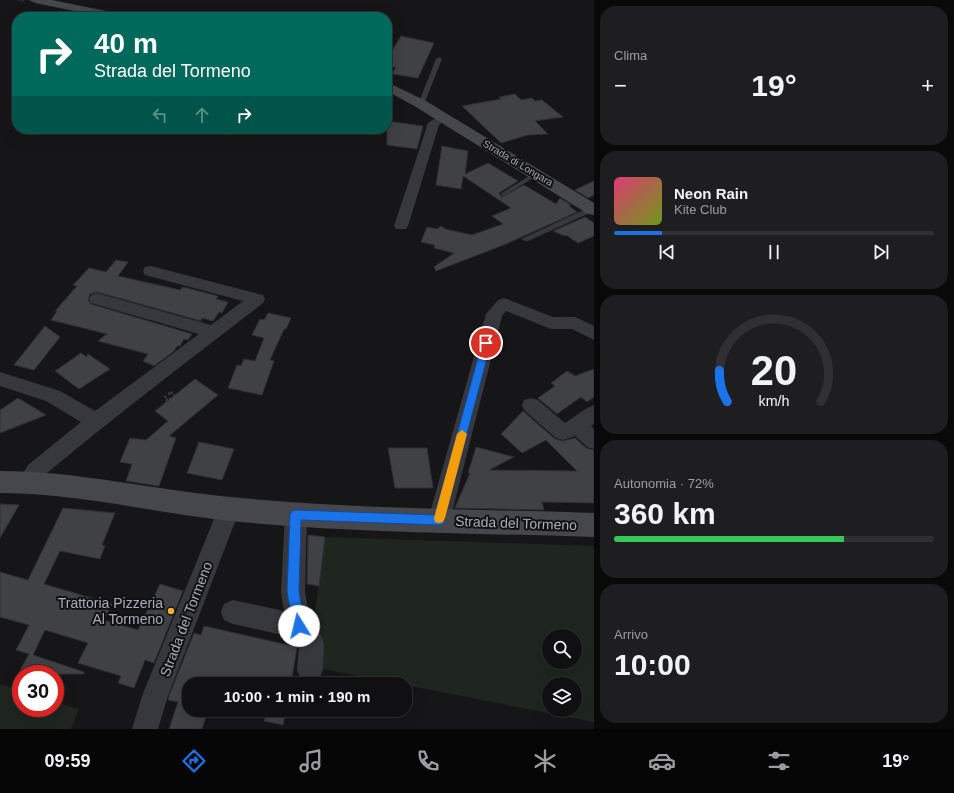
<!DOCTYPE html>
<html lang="it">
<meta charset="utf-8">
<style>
:root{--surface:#101012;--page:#1e1e20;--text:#f1f3f6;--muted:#9c9d9f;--line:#303032;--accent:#1a73e8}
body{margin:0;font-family:Helvetica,sans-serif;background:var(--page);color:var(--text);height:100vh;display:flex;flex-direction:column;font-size:15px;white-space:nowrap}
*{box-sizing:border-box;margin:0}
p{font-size:13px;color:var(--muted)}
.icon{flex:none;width:22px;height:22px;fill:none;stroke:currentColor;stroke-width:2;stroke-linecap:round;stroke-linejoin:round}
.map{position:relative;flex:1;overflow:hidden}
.drawer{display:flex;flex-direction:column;gap:6px;padding:6px;background:#09090a;width:360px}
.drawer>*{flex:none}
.top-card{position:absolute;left:12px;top:12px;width:380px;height:122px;border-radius:16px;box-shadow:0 4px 16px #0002,0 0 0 1px var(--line);background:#00695c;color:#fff;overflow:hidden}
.fabs{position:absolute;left:542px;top:629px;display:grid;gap:8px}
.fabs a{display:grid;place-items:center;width:40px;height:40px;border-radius:50%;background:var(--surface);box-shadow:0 4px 16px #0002,0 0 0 1px var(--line);font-size:20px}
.speed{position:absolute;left:12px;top:665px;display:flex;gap:8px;font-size:20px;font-weight:700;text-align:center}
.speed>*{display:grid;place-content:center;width:52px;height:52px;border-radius:50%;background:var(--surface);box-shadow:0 4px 16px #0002,0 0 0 1px var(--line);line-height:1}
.speed .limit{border:6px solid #d22;background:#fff;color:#111}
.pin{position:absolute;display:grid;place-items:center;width:34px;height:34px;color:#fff;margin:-17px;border:2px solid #fff;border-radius:50%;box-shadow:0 1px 4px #0007}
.me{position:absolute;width:44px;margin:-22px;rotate:351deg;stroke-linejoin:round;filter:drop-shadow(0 0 3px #0008)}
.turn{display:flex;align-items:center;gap:14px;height:84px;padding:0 16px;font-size:18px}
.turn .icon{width:52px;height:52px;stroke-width:2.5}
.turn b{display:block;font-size:28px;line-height:34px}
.lanes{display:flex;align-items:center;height:38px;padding:0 16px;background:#0003;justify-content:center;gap:20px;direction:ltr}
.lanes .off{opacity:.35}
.big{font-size:30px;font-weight:800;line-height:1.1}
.drawer .tile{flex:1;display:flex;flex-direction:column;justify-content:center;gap:6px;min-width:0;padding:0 14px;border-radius:16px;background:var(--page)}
.drawer .dial{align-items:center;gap:0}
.dial svg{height:104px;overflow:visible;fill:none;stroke:var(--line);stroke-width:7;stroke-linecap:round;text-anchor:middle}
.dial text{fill:var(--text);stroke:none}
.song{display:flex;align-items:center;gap:12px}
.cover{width:48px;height:48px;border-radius:6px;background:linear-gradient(135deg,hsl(340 70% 55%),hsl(80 70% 35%))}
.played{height:4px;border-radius:2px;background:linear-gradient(90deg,var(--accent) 15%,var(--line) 15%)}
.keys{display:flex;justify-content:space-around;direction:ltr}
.heat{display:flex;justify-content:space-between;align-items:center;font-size:22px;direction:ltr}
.charge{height:6px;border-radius:3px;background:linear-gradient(90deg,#34c759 72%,var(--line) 0)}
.trip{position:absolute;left:182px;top:677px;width:230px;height:40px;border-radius:16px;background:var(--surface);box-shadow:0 4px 16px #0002,0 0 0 1px var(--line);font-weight:800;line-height:40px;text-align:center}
.tabs{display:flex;height:64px;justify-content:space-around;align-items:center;background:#060607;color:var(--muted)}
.tabs .icon{width:28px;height:28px}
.tabs .current{color:var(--accent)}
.tabs b{font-size:18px;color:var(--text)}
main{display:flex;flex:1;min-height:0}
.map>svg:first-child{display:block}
</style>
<main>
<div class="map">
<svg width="594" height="729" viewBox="0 0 594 729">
<rect width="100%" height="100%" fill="#161618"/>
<path fill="#1e261f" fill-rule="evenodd" d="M325,537L594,546V722L308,666ZM549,636H575V662H549ZM549,684H575V710H549Z
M0,684L21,691V708H55V702L79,709L71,729H0Z"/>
<path fill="#404145" stroke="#303034" d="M401,36L434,43L418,78L392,74L396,67H390L391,63H389L390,59H389L392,55L390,54Z
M515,94L521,100L532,98L535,101L542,100L563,117L535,121L548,134L528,135L501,143L462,106L501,99L499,97Z
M387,121L423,126L417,149L387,145Z
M442,146L468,151L465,174L488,163L518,181L499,193V194L502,197L524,185L556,204L560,198L571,205L569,206L577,212L506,244L436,271L434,267L454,253L434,248L435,245L421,242L427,227L437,229L441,226L445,229L472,235L503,224L492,216L511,208L463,176L461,189L436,185Z
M594,181V195L588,198L575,190Z
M585,217L594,223V236L578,243L566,235L565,236L553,231Z
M116,260L128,262L118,276L180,290L183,287L218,296L216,299L228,302L222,313L219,312L213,321L202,318L201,321L97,292L90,294L88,300L91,304L192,334L188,340L184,339L180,346H177L174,351L154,366L143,361L148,354L98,341L107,334L51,320L57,311H55L77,286L73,285L89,268L106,272Z
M268,313L291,318L286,329H284L270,360L274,361L262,395L228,388L237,365L241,366L244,359L255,361L264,338L252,335L260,319L264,320Z
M45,326L60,337L34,370L14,365Z
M81,353L86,357L88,354L110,369L79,389L55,371Z
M594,369V397L587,402L581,397L557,414L538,398L555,386L551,383L567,371L575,376Z
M195,379L218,395L169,436L176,438L159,486L126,481L132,464L120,462L130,438L146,440L168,421L155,411Z
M18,398L46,415L0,433V410Z
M523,411L555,439L563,441L575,438L586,448L594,450V503L542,502L544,510L455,508L470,473H468L476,447L514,457L489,470L577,471L546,440L522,453L501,434Z
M199,442L234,449L222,480L187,473Z
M388,448H427L433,488H395Z
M0,504L19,505L0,538Z
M63,508L115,513L102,545L105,546L100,559L60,551L44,584L112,604L104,620L138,630L160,584L183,591L154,663L145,660L134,688L118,683L121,676L78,663L88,643L45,630L33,655L84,672V674H18L29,654L16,650L29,625L0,617V572L28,580Z
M308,535L325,537L319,586L307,584Z
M204,626L297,647L291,684H242L218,678L216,684H189V710H208L202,729H169L178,702L168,700L169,696L194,633L201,635Z
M267,710H286L283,725L264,721Z"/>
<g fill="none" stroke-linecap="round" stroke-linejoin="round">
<path stroke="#3d3f44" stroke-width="1.5" stroke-dasharray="1 1.5" stroke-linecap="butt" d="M18,0L24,1"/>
<path stroke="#3d3f44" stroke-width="2.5" stroke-dasharray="2 3" stroke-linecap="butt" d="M171,392L175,395L168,401L164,398Z"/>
<path fill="#37383d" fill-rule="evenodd" d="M439,57L442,59L424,104L419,105L418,104L436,59Z
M536,172L538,173V175L505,195L503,196L500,194Z
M590,207H594V211L528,241H525L521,239Z"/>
<path fill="#37383d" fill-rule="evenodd" d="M443,113L449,117L439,125L408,226L406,229H396L394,226L428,123Z
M151,266L263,295L265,299L263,303C189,360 114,417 42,477C36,487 33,493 21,488L18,482L28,465L81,422L46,401L0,386V372L60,391L95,411L199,334L91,303L89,299L91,295L97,293L211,325L243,301L145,275L143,271L145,267Z
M504,298L553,317H575L594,326V340L572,329H551L506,311L502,316L450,520L447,527L439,530L431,527L428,520L486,314L498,300Z
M531,398L538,400L565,423L587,408L594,405V424L591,426L594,429V449L587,447L575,436L563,440L556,438L524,410L522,405L524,400Z
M229,499L237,502L240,509L168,696L158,729H132L142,696L218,509L221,502Z
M296,505L304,508L307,515L305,592L310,621L321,635L324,644L323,670L319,679L310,683L301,679L297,670L299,647L292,637L233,624L224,620L221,612L224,604L233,600L284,611L281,592L285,515L288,508Z"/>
<path fill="#45474d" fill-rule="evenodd" d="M29,0H52L121,14L127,17H104L35,3Z
M387,82L426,101L594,203V215L588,214L416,107L387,91Z
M0,471C78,471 154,490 231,497C352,509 473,509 594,513V537C473,533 351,533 231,521C154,513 78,493 0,493Z"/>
</g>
<path fill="#1a73e8" stroke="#114b97" d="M486,340L491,343L443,524L439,525L301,520L299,592L305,626L303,630L299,632L294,630L287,592L290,515L292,511L296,510L435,515L482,343Z"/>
<path fill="#f59e0b" d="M462,430L467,434L445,518L443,522L439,523L435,522L434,518L457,434Z"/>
<circle fill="#f2b134" stroke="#111113" stroke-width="1.5" cx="171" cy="611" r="4"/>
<g text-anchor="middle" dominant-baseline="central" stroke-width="4" stroke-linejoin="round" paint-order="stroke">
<g font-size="10" fill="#a8adb8" stroke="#111113">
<text transform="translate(518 163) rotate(31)">Strada di Longara</text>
</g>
<g font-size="14" fill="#a8adb8" stroke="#111113">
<text transform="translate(516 523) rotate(2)">Strada del Tormeno</text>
<text transform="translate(186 619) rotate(-69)">Strada del Tormeno</text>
</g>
<g font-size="14" fill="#a8adb8" stroke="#111113" text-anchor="end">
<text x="163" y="603">Trattoria Pizzeria<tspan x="163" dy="16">Al Tormeno</tspan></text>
</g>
</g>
</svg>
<div class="fabs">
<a><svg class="icon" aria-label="search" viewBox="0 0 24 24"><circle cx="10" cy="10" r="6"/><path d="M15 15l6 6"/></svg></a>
<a><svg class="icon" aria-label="layers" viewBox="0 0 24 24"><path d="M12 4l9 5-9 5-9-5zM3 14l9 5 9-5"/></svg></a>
</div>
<div class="speed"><div class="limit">30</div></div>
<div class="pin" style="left:486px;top:343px;background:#d93025"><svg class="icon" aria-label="arrive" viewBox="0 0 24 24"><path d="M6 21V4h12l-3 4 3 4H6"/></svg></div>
<svg class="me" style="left:299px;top:626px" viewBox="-20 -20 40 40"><circle r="19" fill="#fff"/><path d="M0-13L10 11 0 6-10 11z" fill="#1a73e8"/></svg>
<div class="trip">10:00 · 1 min · 190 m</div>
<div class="top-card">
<div class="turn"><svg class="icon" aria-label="right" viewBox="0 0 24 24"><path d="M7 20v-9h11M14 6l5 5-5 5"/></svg><div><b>40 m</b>Strada del Tormeno</div></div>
<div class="lanes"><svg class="icon off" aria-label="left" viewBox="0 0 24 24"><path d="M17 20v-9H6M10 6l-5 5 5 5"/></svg><svg class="icon off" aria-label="ahead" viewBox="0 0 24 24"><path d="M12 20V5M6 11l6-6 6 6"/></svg><svg class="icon" aria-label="right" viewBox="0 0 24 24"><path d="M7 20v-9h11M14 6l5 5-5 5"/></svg></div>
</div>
</div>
<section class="drawer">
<div class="tile"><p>Clima</p>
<div class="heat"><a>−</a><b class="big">19°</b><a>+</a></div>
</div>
<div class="tile">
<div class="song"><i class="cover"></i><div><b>Neon Rain</b><p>Kite Club</p></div></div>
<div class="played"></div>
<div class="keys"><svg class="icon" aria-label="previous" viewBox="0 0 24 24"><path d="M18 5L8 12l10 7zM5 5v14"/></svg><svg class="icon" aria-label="pause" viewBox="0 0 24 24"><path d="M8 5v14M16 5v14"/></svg><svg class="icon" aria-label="next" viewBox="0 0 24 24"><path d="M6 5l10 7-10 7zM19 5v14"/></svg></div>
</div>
<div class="tile dial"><svg viewBox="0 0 100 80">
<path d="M14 69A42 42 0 1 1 86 69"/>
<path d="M14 69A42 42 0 0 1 8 45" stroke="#1a73e8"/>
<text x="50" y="56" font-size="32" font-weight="700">20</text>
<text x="50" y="72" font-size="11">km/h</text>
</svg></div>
<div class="tile"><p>Autonomia · 72%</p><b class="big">360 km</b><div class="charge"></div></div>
<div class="tile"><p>Arrivo</p><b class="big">10:00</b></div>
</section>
</main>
<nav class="tabs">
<b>09:59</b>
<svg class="icon current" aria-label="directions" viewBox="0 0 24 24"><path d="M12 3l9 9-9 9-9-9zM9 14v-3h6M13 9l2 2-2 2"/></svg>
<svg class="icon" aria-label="music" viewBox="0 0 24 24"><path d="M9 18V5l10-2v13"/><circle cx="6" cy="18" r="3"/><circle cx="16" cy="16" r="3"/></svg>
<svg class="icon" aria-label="phone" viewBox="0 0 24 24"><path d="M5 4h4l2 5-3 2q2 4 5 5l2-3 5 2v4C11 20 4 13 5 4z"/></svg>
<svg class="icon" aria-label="climate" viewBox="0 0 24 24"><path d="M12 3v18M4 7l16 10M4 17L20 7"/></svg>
<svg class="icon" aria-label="car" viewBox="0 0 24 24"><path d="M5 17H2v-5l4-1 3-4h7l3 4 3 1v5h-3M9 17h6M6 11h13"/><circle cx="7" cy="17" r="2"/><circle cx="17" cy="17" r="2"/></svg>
<svg class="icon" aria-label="filters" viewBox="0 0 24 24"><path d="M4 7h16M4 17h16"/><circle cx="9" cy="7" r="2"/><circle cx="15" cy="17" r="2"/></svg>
<b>19°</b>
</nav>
